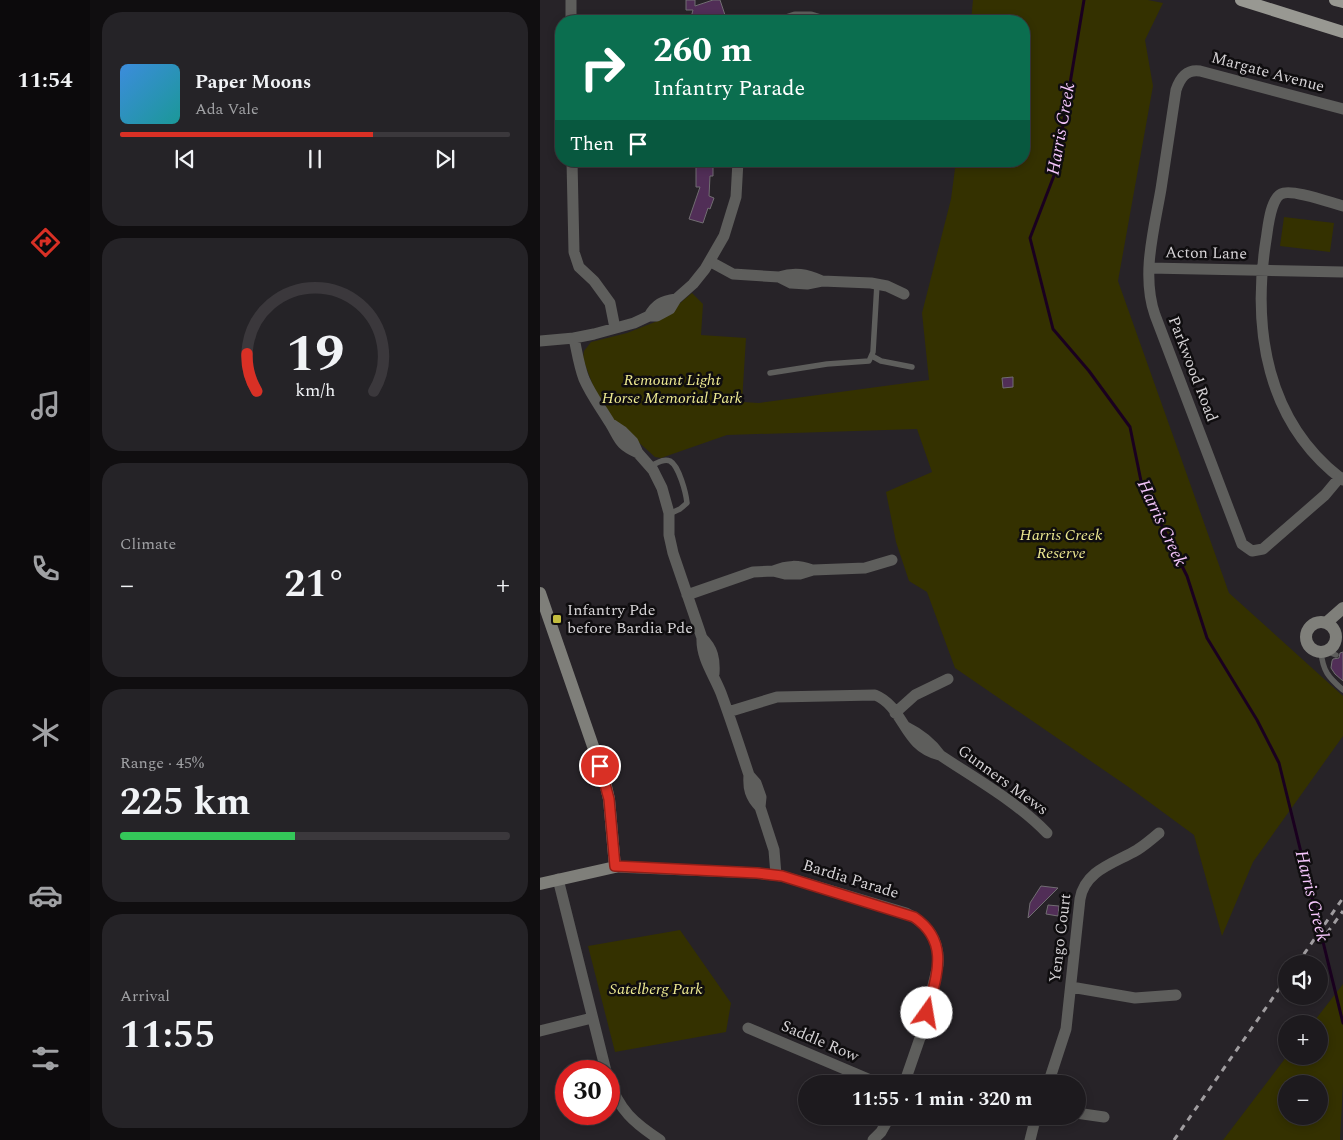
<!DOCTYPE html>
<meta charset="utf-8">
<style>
:root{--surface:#1d1a1e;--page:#252327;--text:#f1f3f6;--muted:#a0a1a4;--line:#3b383c;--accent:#d93025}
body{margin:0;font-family:Spectral,serif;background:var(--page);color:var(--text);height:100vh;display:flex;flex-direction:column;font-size:19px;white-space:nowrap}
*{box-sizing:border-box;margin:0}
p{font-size:16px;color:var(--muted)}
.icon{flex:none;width:28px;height:28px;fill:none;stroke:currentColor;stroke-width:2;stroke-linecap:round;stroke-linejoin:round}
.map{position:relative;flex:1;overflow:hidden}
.details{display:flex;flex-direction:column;gap:12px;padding:12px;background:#100e10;width:450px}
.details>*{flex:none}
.top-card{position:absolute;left:15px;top:15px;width:475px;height:152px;border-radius:20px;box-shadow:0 2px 8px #0003,0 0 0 1px var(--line);background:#0b6e4f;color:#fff;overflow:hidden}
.fabs{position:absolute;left:738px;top:955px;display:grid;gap:10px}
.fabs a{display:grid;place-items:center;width:50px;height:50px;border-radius:50%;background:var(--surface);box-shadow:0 2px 8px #0003,0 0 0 1px var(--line);font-size:25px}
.speed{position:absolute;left:15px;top:1060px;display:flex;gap:10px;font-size:25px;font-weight:700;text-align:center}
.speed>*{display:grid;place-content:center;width:65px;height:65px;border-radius:50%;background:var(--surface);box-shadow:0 2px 8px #0003,0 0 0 1px var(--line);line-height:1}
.speed .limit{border:8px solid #d22;background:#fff;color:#111}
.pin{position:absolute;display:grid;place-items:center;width:42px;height:42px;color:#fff;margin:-21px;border:2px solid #fff;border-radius:50%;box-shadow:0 1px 5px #0007}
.me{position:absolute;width:55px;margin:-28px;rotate:13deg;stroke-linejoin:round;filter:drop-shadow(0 0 4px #0008)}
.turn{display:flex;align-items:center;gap:18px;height:105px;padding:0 15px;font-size:22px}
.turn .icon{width:65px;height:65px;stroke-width:2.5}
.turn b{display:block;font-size:35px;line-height:42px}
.then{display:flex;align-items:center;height:48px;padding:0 15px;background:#0003;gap:10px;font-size:19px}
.big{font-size:38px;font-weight:700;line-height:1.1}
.details .tile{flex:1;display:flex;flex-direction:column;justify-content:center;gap:8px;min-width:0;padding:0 18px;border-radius:20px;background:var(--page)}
.details .dial{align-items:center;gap:0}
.dial svg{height:130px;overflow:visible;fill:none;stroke:var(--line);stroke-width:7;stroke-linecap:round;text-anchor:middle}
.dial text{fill:var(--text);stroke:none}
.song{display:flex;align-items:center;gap:15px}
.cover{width:60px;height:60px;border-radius:8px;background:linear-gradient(135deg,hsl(210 70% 55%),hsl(180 70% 35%))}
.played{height:5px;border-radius:2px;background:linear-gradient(90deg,var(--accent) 65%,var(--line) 65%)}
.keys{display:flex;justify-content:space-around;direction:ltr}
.heat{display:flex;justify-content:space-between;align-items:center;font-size:28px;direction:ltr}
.charge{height:8px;border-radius:4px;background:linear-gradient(90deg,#34c759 45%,var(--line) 0)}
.trip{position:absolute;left:258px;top:1075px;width:288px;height:50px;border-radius:25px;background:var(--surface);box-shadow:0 2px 8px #0003,0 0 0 1px var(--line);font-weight:700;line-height:50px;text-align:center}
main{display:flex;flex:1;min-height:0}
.tab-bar{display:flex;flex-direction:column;width:90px;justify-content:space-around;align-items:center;background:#0c0a0c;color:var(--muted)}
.tab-bar .icon{width:35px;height:35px}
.tab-bar .current{color:var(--accent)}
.tab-bar b{font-size:22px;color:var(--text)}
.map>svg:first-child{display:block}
</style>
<main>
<nav class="tab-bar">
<b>11:54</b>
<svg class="icon current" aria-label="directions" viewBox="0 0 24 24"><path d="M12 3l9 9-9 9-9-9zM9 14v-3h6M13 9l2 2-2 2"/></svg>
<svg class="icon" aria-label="music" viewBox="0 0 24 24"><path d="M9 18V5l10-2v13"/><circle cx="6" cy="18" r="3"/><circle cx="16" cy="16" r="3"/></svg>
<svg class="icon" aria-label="phone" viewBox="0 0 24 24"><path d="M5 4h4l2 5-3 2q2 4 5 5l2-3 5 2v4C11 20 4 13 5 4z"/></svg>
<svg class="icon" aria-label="climate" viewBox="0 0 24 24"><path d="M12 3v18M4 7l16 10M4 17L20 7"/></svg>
<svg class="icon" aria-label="car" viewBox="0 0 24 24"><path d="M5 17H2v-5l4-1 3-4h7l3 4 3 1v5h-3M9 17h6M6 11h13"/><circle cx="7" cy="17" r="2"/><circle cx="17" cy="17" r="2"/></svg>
<svg class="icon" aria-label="filters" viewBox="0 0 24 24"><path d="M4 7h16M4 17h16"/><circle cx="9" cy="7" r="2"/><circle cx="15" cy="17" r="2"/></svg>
</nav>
<section class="details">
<div class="tile">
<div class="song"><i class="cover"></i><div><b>Paper Moons</b><p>Ada Vale</p></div></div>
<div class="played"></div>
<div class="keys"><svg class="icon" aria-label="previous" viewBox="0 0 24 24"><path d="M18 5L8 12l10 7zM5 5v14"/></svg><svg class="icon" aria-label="pause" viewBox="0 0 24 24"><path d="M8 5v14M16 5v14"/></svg><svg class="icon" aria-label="next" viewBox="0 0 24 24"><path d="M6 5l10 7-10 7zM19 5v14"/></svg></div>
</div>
<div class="tile dial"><svg viewBox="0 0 100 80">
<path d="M14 69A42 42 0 1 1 86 69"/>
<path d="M14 69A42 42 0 0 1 8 46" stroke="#d93025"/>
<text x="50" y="56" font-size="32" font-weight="700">19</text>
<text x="50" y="72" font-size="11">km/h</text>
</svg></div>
<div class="tile"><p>Climate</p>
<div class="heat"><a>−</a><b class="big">21°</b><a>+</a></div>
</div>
<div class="tile"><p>Range · 45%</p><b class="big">225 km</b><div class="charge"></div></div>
<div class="tile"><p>Arrival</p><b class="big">11:55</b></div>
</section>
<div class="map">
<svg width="803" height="1140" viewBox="0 0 803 1140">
<rect width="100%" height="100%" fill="#272328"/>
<path fill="#343100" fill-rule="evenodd" d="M433,0H608L623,3L605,40L613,86L578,281L689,593L803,696V736L713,862L682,936L654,835L590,788L415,668L387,592L369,581L356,542L346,492L392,472L377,429L187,435L121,458L115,457L85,430L75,422L54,388L46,367L43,358L44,351L51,342L87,333L120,320L152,293L163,304L161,335L206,338L202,402L219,403L389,380L382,313L411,199L416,161H484V21H431Z
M744,217L794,223L790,252L740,246Z
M140,930L191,1003L186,1032L75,1052L48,946Z
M803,984V1083L800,1140H683L747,1056H779V1024H772ZM746,1084H779V1116H746Z"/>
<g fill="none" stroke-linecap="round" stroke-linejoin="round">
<path stroke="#1a001f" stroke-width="3" d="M544,0L515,173L490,238L513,329L549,371L590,427L602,486L647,576L667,638L717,720L739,763L803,1023"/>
</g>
<path fill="#512e57" stroke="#716d72" d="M146,0H155V6L173,0H180L187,21H150L153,10H146Z
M156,163H173V176H170L169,196L174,198L170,209L168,208L163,223L149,219L160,187H156Z
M473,377V387L463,388L462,378Z
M803,652V681L795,674L791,668L792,661L793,659L799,658L800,653Z
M501,886L518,888L488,918L490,903Z
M508,905L519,906L518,916L506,914Z"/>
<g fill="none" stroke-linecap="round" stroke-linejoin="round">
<path stroke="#5e5e5c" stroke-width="5.5" d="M332,356L341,361L372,367
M230,373L287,364L329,361L333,352L337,284
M110,466C116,464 123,458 130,461C139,466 146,493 147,503L140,509L129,514
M786,651L796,655
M781,652C783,671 788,677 803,690"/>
<path stroke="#5e5e5c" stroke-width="11" d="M31,0V21
M220,21H244
M243,21L255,17H271L284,21H302
M32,161L34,252L39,267L54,281L70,303L75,328
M388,161L404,162
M803,206C791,203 751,188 741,194C730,200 728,228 726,240C712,329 726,422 803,480
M171,262L193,274L239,277L251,283L267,284L282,281L331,283L347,286L364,294
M609,268L803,272
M239,277C255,272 266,274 282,281
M109,316C116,304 122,301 136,299
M34,338C37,352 39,366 44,379C51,395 61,408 70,423C80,439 78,444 98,453
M0,341L34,338L54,334L94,323L109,316H117L130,309L136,299L153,284L165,269L184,236L196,197L198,161
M70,423L82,431L93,442L98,453L113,470L122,488L129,513V535L133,553L162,638C161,658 174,675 181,693C191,720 200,748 209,775L216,783L221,797L220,807L234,850L236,875
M800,477L785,495L723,549L712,551L702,544L615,315C601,275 614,230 621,189C626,156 631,123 636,90C640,78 646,69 660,71L803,109
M233,571C248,565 258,565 272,570
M147,595L213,572L233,571L245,574H260L273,570L325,568L352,560
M162,638C173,649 175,659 174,674
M188,712L237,697L335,695C365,707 363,747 400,755C436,779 477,802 507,833
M355,713L375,695L408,679
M366,727C380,734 391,742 400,755
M209,775C208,788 210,797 220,807
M75,867L217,873L242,876L366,913C387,923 400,940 398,965L381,1035L364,1084
M18,879L66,1071
M531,987L595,998L636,995
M208,1028L340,1084
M0,1031L52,1018
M69,1080C79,1110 94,1123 120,1140
M508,1084L526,1029L540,899C545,870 575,863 597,850C605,845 612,839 619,833
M536,1113L564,1117
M333,1140L341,1132L350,1116
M490,1140L494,1124L501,1116"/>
<path stroke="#7f7f7a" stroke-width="12" d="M0,593L64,778L69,799L75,867L0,884
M766 637a15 15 0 1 1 30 0a15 15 0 1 1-30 0Z
M786,623L803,608"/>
<path stroke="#989892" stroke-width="12" d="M701,0L803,32
M795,0L803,2"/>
<path stroke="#a09da0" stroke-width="3" stroke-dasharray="6 6" stroke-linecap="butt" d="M787,933L803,911
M757,964L803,898
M634,1140L746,979"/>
</g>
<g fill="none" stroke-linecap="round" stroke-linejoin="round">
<defs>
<path id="route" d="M60,766L69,799L75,866L217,873L242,876L374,917C411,942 396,977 387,1013"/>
</defs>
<use href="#route" stroke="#8d1f18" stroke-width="12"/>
<use href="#route" stroke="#d93025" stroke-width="9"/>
</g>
<rect fill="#c3bd3e" stroke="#0f0d0f" stroke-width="2" x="12" y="614" width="10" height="10" rx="2.5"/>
<g text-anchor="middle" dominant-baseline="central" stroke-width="5" stroke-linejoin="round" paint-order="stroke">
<g font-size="16" fill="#d6d3d6" stroke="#0f0d0f">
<text transform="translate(728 72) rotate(15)">Margate Avenue</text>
<text transform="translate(666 253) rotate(1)">Acton Lane</text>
<text transform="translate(653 369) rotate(69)">Parkwood Road</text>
<text transform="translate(463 780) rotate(36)">Gunners Mews</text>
<text transform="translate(311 879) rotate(17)">Bardia Parade</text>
<text transform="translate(520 938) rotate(-83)">Yengo Court</text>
<text transform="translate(280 1041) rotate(23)">Saddle Row</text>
</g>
<g font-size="16" font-style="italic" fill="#ede991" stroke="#0f0d0f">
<text x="132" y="380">Remount Light<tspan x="132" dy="18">Horse Memorial Park</tspan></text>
<text x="521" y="535">Harris Creek<tspan x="521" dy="18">Reserve</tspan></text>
<text x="116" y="989">Satelberg Park</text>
</g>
<g font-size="16" fill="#d6d3d6" stroke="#0f0d0f" text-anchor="start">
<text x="27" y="610">Infantry Pde<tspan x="27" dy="18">before Bardia Pde</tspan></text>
</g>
<g font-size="18" font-style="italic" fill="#f6c7fd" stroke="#0f0d0f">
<text transform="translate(521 129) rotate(-80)">Harris Creek</text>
<text transform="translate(622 523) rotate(65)">Harris Creek</text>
<text transform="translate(772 896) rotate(76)">Harris Creek</text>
</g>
</g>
</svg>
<div class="fabs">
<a><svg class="icon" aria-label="sound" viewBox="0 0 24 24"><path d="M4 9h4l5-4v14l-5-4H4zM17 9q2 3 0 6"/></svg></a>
<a>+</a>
<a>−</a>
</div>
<div class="speed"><div class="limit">30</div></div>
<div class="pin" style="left:60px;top:766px;background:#d93025"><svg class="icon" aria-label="arrive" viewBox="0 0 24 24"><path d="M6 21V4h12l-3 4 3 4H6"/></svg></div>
<svg class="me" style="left:387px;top:1013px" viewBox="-20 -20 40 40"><circle r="19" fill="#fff"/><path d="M0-13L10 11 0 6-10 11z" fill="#d93025"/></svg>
<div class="trip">11:55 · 1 min · 320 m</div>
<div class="top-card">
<div class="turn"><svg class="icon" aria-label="right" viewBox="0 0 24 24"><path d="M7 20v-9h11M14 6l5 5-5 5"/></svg><div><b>260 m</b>Infantry Parade</div></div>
<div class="then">Then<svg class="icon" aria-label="arrive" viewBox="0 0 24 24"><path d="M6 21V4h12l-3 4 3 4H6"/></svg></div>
</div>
</div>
</main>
